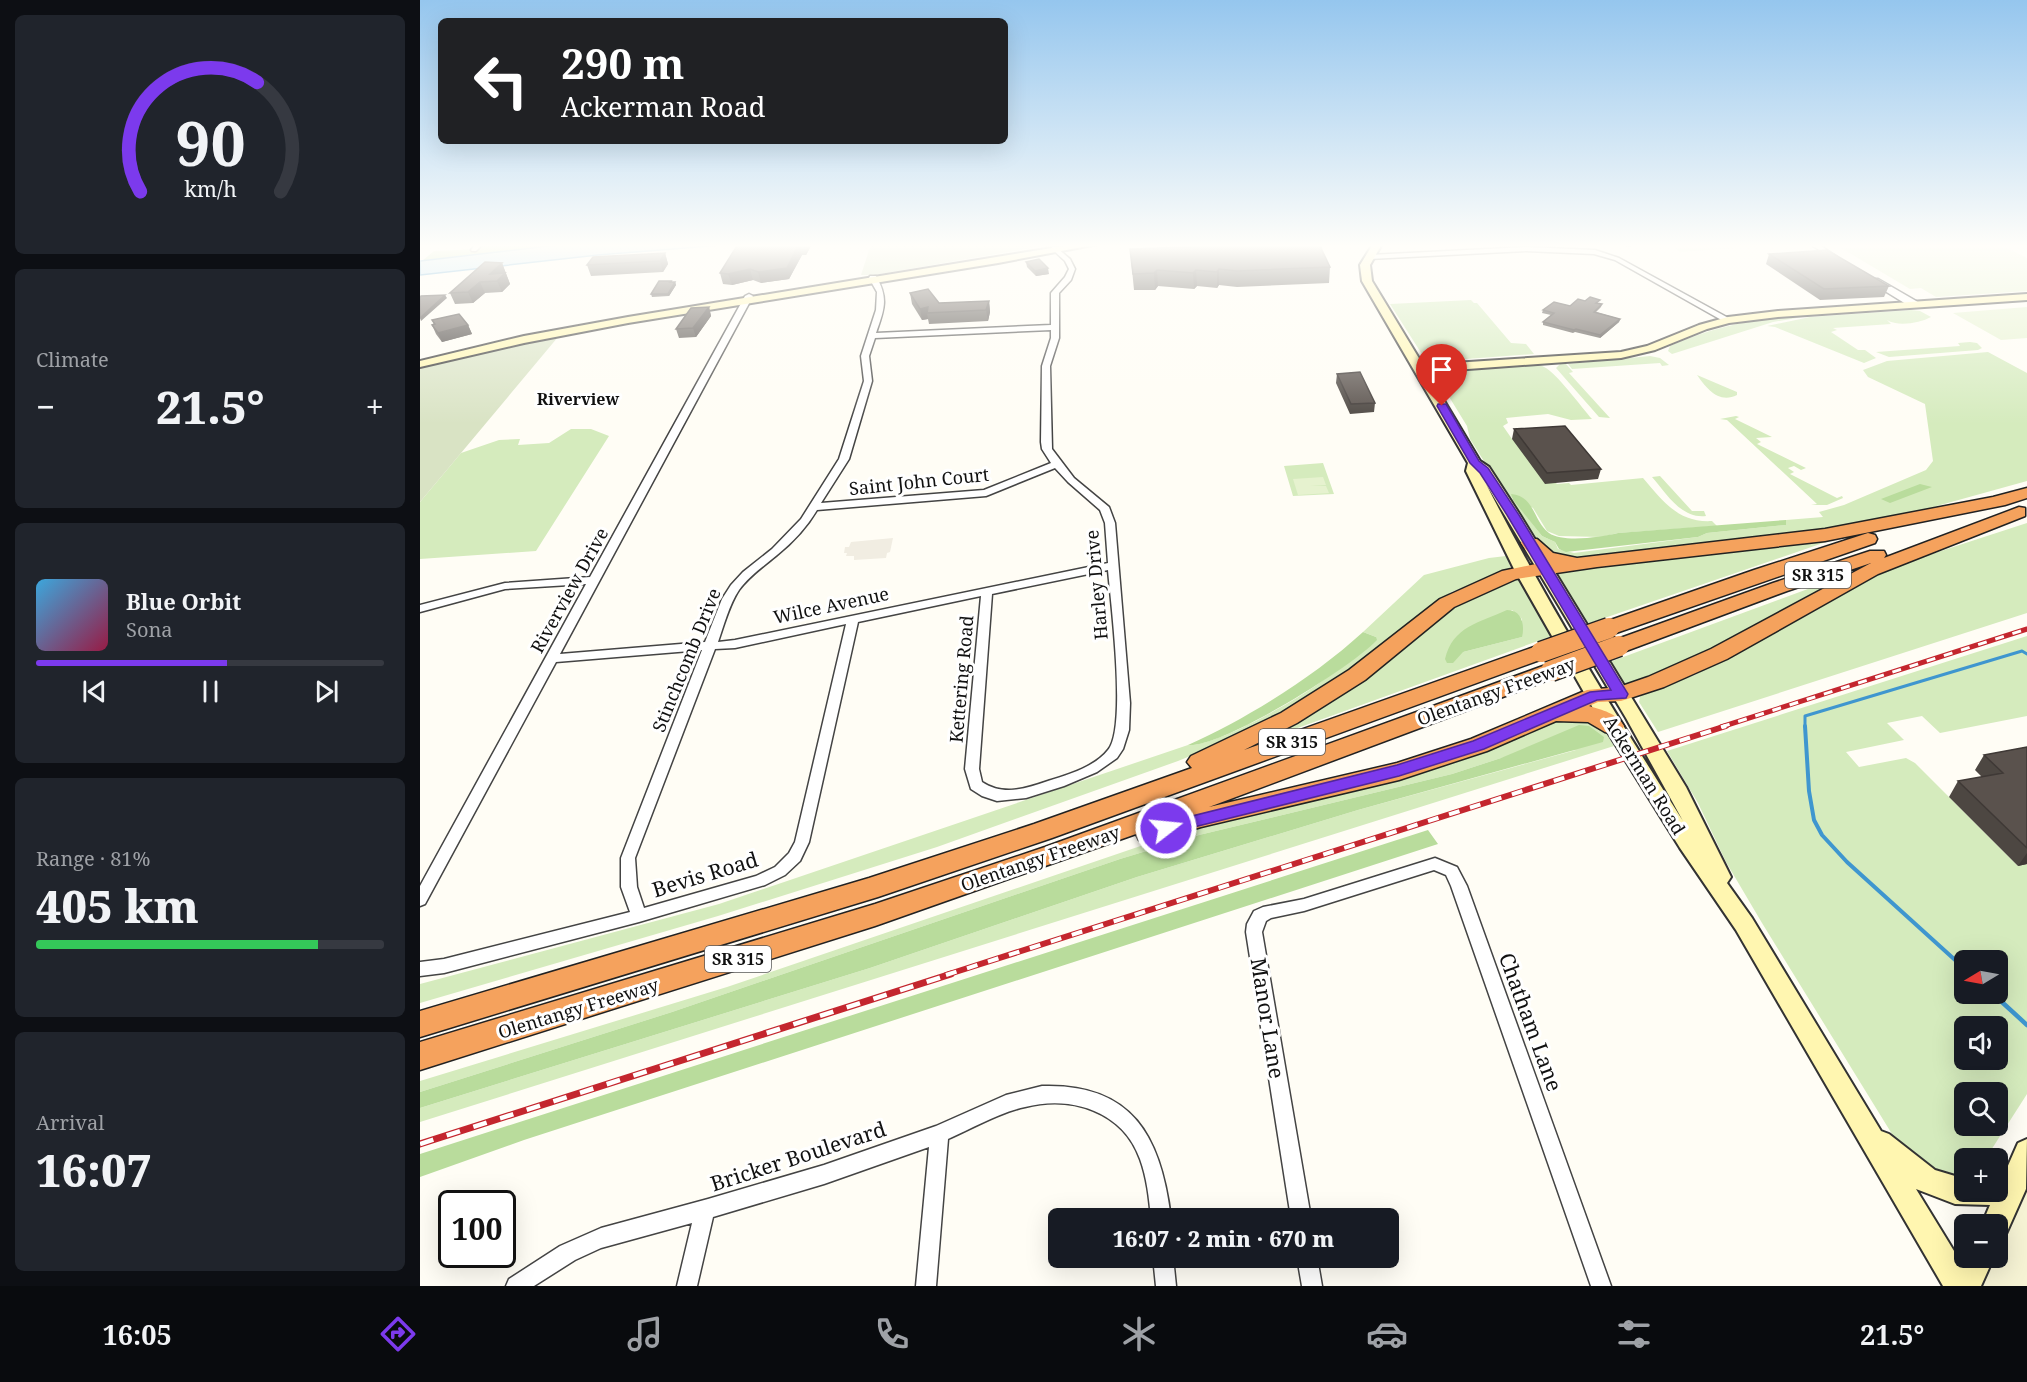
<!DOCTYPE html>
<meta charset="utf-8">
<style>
:root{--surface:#171b24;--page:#20242c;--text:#f1f3f6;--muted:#9ea1a6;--line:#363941;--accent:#7c3aed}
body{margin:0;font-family:"Noto Serif",serif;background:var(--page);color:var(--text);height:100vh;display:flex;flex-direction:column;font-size:22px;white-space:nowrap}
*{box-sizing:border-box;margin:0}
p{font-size:20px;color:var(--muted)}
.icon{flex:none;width:33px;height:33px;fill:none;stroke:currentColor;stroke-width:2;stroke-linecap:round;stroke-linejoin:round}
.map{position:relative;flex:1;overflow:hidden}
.sheet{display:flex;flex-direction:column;gap:15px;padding:15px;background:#0d0f14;width:420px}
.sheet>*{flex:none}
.guide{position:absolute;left:18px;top:18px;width:570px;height:126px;border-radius:9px;box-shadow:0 6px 24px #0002;background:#202124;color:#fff;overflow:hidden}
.needle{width:39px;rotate:260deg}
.fabs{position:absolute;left:1534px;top:950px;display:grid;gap:12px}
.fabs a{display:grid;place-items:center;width:54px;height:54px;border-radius:9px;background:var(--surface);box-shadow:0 6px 24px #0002;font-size:30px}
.speed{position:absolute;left:18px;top:1190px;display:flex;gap:12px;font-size:30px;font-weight:700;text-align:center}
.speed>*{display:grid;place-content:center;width:78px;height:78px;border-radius:50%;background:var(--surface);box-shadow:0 6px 24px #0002;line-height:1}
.speed .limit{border:3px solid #111;border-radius:9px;background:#fff;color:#111}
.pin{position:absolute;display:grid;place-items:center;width:51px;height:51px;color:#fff;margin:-62px -26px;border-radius:50% 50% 50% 0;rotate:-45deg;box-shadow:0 0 6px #0007}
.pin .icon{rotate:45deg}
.me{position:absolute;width:66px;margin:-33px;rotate:74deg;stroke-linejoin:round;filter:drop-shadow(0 0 4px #0008)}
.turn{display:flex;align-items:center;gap:21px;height:126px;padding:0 24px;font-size:27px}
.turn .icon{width:78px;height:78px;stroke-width:2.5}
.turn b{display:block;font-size:42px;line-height:51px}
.big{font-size:45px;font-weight:800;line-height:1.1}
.sheet .widget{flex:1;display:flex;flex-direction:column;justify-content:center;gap:9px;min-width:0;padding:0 21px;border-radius:9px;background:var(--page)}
.sheet .dial{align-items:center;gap:0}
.dial svg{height:156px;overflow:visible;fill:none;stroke:var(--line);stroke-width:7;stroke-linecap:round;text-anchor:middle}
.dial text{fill:var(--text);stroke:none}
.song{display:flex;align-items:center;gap:18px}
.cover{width:72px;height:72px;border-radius:9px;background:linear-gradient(135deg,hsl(200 70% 55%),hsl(340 70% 35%))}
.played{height:6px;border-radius:3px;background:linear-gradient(90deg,var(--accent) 55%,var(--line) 55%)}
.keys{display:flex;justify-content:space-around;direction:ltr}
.heat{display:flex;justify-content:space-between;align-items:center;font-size:33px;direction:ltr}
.charge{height:9px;border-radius:4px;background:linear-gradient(90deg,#34c759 81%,var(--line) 0)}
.trip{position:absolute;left:628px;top:1208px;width:351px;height:60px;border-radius:9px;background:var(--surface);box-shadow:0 6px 24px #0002;font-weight:800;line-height:60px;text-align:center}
.tab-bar{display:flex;height:96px;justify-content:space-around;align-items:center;background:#090b0e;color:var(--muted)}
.tab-bar .icon{width:42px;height:42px}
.tab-bar .active{color:var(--accent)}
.tab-bar b{font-size:27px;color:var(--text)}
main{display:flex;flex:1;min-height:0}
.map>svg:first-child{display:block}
</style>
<main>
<section class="sheet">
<div class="widget dial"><svg viewBox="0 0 100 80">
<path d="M14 69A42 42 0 1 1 86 69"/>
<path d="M14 69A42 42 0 0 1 74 13" stroke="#7c3aed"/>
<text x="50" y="56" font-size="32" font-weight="700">90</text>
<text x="50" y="72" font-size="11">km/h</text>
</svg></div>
<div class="widget"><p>Climate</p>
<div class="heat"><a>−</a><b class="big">21.5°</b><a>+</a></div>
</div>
<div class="widget">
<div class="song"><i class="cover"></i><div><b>Blue Orbit</b><p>Sona</p></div></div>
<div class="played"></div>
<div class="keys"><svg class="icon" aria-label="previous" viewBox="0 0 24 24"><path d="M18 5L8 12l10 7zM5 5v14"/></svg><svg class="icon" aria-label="pause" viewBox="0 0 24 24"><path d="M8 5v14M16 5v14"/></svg><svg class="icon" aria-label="next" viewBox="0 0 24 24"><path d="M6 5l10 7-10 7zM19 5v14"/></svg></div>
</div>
<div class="widget"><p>Range · 81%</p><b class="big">405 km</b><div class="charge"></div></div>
<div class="widget"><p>Arrival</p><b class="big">16:07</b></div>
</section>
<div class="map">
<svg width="1607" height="1286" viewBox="0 0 1607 1286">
<rect width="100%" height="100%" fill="#fffdf5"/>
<path fill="#f6f3d4" d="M1607,1152V1286H1546L1560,1257H1578V1224Z"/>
<path fill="#d5ebbd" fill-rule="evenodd" d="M1051,300L1054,303H1057L1091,343L1106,344L1114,354L1033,360L1005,359L970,304Z
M1491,310L1500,311L1511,317C1500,323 1478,327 1467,320L1471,324L1413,328L1417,330L1411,332L1438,350H1445L1456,358L1444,363L1355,327L1347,326L1390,317Z
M1388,316L1353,322L1252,354L1248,351L1250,346C1295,326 1339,317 1388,316Z
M1550,342L1557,343L1562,348L1558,350L1469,357L1456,352L1540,346L1538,343Z
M1568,352L1607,373V481L1488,514L1419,528L1154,560L1131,556L1111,536L1050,439L1047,426L1020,382L1018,376C1028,367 1112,361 1124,367C1136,372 1162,408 1172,419L1151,420L1128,414L1086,418L1088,423L1083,426L1092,439L1137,484L1149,483L1151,485L1223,478C1243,501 1258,523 1292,521L1297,526L1198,533L1181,537L1139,536L1127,531L1113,508L1091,497L1122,536L1135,542L1138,549L1154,553L1278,537L1287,533L1366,525V520L1403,517L1399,512L1424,505L1506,470L1513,461L1505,404L1448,377L1443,370L1467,361Z
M1230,356L1240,358L1249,365L1242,366L1240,363L1152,369L1148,364Z
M1141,363L1146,364L1153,372L1149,373L1190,418L1179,417L1136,368Z
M1277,375L1317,392V395C1299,404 1287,389 1277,375Z
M1316,416L1319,417L1315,419L1352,437L1336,438L1341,442L1337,444L1386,468L1381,470L1374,466L1368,468L1374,472L1370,474L1417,498L1422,496L1423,498L1407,505H1391L1397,504L1307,420L1300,419Z
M151,429H171L189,436L116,551L0,559V502L41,453L79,440L100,439L98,445L129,443Z
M903,463L914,494L873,496L864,466Z
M1240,476L1272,511H1284L1286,516C1261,519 1246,493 1232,477Z
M1607,523V613L1238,732L1219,702L1221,693L1275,675L1443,580L1481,564Z
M1406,540L1409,541L1164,625L1133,573L1135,570Z
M1086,556L1091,568L1089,571L1031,592L963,647L882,704L790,748L758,761L517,847L298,916L0,1003V984L299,904L768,745C794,747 875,701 898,684C918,670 937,653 956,637L943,632L1004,575L1069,558Z
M1423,576L1425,577L1298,648L1212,684C1198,684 1194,674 1187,663Z
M1096,579L1099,580L1132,636L847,739L845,735L1026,611L1084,582ZM1092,610L1102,619V637L1043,652Z
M1607,636V716L1520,733L1502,716L1467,723L1484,740L1426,752L1439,767L1486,758L1495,763L1598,866L1607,864V1094L1566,1158H1545V1183L1488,1160L1342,923L1306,862L1278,803L1247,751ZM1545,960H1578V993H1545ZM1545,1026H1578V1059H1545ZM1545,1092H1578V1125H1545Z
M1152,715L1183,727L1194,746L0,1122V1108L450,968L717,877L938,810L1156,750L1081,758L1032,774L779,835L700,859L252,1012L0,1092V1081L307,987L788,823L967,782L1023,766Z"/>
<path fill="#b9dc9c" d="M63,244H146L2,261L14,251L57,249Z
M1500,484L1512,487L1470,503L1461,499Z
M1091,494C1115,496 1113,521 1129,533C1143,543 1182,537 1198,533L1366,520V525L1287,533L1278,537L1146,552L1139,549L1135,542L1122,536L1093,500Z
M1087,610C1102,610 1105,625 1102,637L1043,652L1033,663H1027L1025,659C1033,626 1059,623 1087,610Z
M943,632L956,637L957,640C932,667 802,748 768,745C828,718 895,676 943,632Z
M1159,725L1169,726L1184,737L1183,742L938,810L717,877L450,968L0,1108V1092L252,1012L700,859L779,835L1032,774L1081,758Z
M1008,830L1018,844L104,1140L0,1177V1154Z"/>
<path fill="#d9e3c4" d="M451,244H635L454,275H441Z
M143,331L0,502V365Z"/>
<path fill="#e6f2cf" d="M1249,244H1374L1260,252Z
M1479,244H1579L1607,258V291L1516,297L1501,288L1490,289L1421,248Z
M1607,307V338L1581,340L1533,313Z
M903,477L906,485L890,486H906L909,493L878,495L873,479Z"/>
<path fill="#f1ede2" d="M473,538L470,552L467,553L466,558L434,560V556H426L427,553H424L425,547H429L431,542Z"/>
<path fill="#b9e0f7" stroke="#3f96cf" stroke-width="1.5" d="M146,244H314L178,255L0,275V261Z"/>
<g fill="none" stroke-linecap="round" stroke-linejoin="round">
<path stroke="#3f96cf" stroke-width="3" d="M1385,727V716L1602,651L1607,654"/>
<path stroke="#3f96cf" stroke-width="4" d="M1385,726L1389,791L1394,820L1402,835L1427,862L1545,969"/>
<path stroke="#3f96cf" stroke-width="4.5" d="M1572,993L1607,1025"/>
<defs>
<path id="street" d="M56,244H63L56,251H52L51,250Z
M1390,244H1398L1420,259L1415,260Z
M632,247H636L650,259L655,269L651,280L639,293V338L630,366L632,449L654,478L689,507L695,523L710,703L709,730L703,749L697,758L677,772L644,786L606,798L577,801L562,796L551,789L545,769L561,596L438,622L389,842L380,861L365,875L345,885L219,922L24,973L0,976V962L24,959L210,912L201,887V858L282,650L136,662L5,904L0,906V886L166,584L85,589L0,612V605L85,583L170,577L325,296L329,294L333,296L140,654L285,642L302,599L311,585L323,572L352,549L381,519L419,459L444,381L441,356L456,310L457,292L449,278L450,276H456C469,299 464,310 456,333L631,325V293L645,277L649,269L645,261L632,249ZM631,330V338L622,366L621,442L622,449L631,463L564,490L401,503L429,459L452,381L449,356L455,338ZM635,468L648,482L680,510L685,523L688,563L315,640L298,642C304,625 309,605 319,590C329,576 344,566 357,555C372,543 387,527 397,510L566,496ZM688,570C691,604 707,728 688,750C675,767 647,775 628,781C605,789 583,796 562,782L559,769L572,594ZM426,624L375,842L369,853L355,867L336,876L224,908L217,887L215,858L295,649L315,648Z
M1106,247L1175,250L1199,258L1312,320L1305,322L1195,260L1174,254L1106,251L949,259L946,257L949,255Z
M1452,279H1458L1503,305L1499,307L1486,304L1452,283Z
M1015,858L1037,867L1047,886L1191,1286H1171L1031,886L1026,875L1014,870L884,911L851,918L846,921L842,932L891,1218H871L826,932L827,924L834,911L843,907L884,899Z
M622,1086C713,1083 741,1137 751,1218H731C729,1198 727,1178 720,1159C703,1111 651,1095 605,1107C578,1113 553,1128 528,1139L516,1286H496L509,1147L404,1184L293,1217L277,1286H257L272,1223L181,1248L155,1260L114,1286H86L89,1279L140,1246L181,1228L288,1199L404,1165L516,1126L586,1095Z
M733,1257H753L756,1286H736Z
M877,1257H897L902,1286H882Z"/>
<path id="secondary" d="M656,244H678L578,263L208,323L104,343L0,367V361L104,336L208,317Z
M953,244H962L950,265L952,281L1003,365L1201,352L1227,346L1279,325L1308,317L1358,311L1607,294V300L1358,317L1309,323L1287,329L1235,350L1201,358L1007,372L1060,461L1069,467L1100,515L1266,787L1311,877L1307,883L1332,918L1461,1131L1469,1134L1515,1170L1545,1179V1191H1578V1178L1583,1177L1598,1143L1607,1139L1606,1189L1586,1234L1578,1237V1224H1562L1570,1205L1535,1204L1496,1189L1542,1264L1545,1257H1574L1561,1286H1523L1316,930L1260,848L1174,710L1095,571L1046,471L1048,463L942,281L940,265ZM1066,484L1206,718L1263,821C1193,711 1126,601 1066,484Z"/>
<path id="highway" d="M1607,488V498L1585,505L1405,541L1177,567L1096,579L1034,607L945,680L877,723L824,750L1114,647L1121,645L1128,647L1132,652L1128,657L632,838L458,897L0,1037V1011L449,878L614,824L772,768L767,762L771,756L861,713L929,670L1020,599L1082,571L1125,562C1116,560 1106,551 1101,543L1103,539H1117L1133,553L1157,558L1405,529L1573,497Z
M1599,507L1605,508V516L1458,574L1307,659L1244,687L1201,701L1178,702L1169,706C1182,710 1197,713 1204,726L1201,732L1193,734L1185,732L1168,722L1136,721L1067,751L979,780L781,827L728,843L719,840L716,834L455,926L0,1070V1042L455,904L625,847L1123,666L1131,664L1139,666L1142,671L1139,676L789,807L977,763L1051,739L1167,690L1199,687L1228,677L1291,649L1451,563L1367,591L1206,651L1199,653L1192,651L1188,646L1192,641L1353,583L1450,551H1464L1466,555L1464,558Z
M1448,533L1455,535L1457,539L1455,543L1196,633L1189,634L1182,633L1179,628L1182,623L1334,570Z"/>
</defs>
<use href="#street" stroke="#444" stroke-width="3"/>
<use href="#secondary" stroke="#333" stroke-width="4"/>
<use href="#highway" stroke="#222" stroke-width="3"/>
<use href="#street" fill="#fff" fill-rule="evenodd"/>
<use href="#secondary" fill="#fff6b0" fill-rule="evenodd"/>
<use href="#highway" fill="#f5a25d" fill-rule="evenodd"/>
<defs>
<path id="rail-far2" d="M1301,727L1607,629"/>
<path id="rail-far1" d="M526,975L1306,726"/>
<path id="rail" d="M0,1144L531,974"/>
</defs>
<use href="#rail-far2" stroke="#c4262e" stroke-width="5"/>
<use href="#rail-far1" stroke="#c4262e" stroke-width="6"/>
<use href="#rail" stroke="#c4262e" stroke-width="7"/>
<use href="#rail-far2" stroke="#fff" stroke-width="3" stroke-dasharray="9" stroke-linecap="butt"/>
<use href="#rail-far1" stroke="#fff" stroke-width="4" stroke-dasharray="11" stroke-linecap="butt"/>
<use href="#rail" stroke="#fff" stroke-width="4.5" stroke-dasharray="14" stroke-linecap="butt"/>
<defs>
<path id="highway-bridge" d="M1121,652L1189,628
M1131,671L1199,646"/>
</defs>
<use href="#highway-bridge" stroke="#222" stroke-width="23" stroke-linecap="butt"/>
<use href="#highway-bridge" stroke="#f5a25d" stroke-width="20"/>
</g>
<path fill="#4d4742" d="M379,244H392L386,255H382L369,279L341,283L333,280L312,285L303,284L300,273Z
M836,244H902V251L910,267L909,283L817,287L799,285L797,288L777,286L774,289L738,286L735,290H714L710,249Z
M1195,244H1214L1210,247Z
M245,253L248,264L243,272L171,276L167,265Z
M1349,254L1469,286L1464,297L1400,300L1346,264Z
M606,262L629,274L616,276L607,267Z
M82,263L90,284L82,292L65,293L53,303L35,304L30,293Z
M251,281L252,282H255L256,285L249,296L232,297L231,294Z
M490,293L519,303L569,301L570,312L568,321L509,324L508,319L502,320L492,304Z
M1165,301L1179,303H1178L1182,304L1181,307L1176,312L1200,319L1199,322L1180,338L1155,332L1153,333L1123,325V322L1131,315L1122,313L1123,310L1150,306Z
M289,307L291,316L276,337L259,338L256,329Z
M12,320L48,325L52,334L22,342L16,334L12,325H14Z
M917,374L955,403L954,412L930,414L916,383Z
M1094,429L1181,469L1178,479L1125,484L1092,439Z
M1607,747V864L1598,866L1529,797L1538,781L1562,777L1555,770L1564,755Z"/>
<path fill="#3f3936" d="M379,244L382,255L369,279L341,283L338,272Z
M384,244H392L386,255Z
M245,253L248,264L243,272L240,261Z
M82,263L90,284L82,292L77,281L70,274Z
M628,268L629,274L616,276L615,271Z
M330,269L333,280L312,285L308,274Z
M799,269V285L797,288V272Z
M737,270L738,286L735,290L734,273Z
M776,270L777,286L774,289L773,273Z
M60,282L65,293L53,303L48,292Z
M255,282L256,285L249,296L248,294Z
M25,295L27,298L1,321L0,318Z
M569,301L570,312L568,321L566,310Z
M289,307L291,316L276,337L273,328Z
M508,307L507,313L508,319L502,320L500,309Z
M1200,319L1199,322L1180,338V335Z
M48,325L52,334L22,342L18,333Z
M1607,853V864L1598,866Z"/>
<path fill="#5a524d" stroke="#3f3936" stroke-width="1.5" d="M318,244H379L367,268L338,272L330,269L308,274L300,273Z
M842,244H899L910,267L817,271L799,269L797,272L776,270L773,273L737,270L734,273L713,274L710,249Z
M1407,250L1469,286L1404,289L1349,254Z
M245,253L240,261L167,265L173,257Z
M619,259L628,268L615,271L606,262Z
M65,262L82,263L70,274L85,273L77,281L60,282L48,292L30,293Z
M239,281H251L250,282H255L248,294H231Z
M508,289L519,303L569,301L566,310L507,313L508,307L500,309L490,293Z
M25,295L0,318V298L1,296Z
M1170,297L1180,300L1176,303L1182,304L1174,312L1200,319L1180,335L1156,329L1154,330L1123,322L1134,313L1123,310L1134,302L1150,306L1158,299L1165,301Z
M289,307L273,328L256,329L271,308Z
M39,314L48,325L18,333L12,325L15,324L12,320Z
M940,372L955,403L931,404L917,374Z
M1145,426L1181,469L1127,473L1094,429Z
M1607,747V848L1538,781L1583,773L1564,755Z"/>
<linearGradient id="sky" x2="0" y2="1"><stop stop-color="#95c6ee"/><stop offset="0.58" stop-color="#fffefa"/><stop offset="1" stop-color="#fffefa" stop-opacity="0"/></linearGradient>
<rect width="1607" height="424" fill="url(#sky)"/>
<path fill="#7c3aed" stroke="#51269a" stroke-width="1.5" d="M1018,404H1026L1059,461L1068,468L1099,515L1208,694L1206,698L1177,700L1064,749L979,776L746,834L740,832L738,828L740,824L977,765L1053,741L1170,692L1191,690L1087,515L1060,473L1050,463L1017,406Z"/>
<g text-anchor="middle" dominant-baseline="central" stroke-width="6" stroke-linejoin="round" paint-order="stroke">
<g font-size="16" font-weight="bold" fill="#111" stroke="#fff">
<text x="158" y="399">Riverview</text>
</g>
<g fill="#fff" stroke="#585858" stroke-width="1.5">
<rect x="1365" y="562" width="66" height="26" rx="4.5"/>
<rect x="839" y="729" width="66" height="26" rx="4.5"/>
<rect x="285" y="946" width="66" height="26" rx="4.5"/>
</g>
<g font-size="16" font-weight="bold" fill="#111">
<text x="1398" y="575">SR 315</text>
<text x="872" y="742">SR 315</text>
<text x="318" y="959">SR 315</text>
</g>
<g font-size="18" fill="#111" stroke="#fff">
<text transform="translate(499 481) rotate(-6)">Saint John Court</text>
<text transform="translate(676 585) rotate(-95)">Harley Drive</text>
<text transform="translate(149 590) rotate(-61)">Riverview Drive</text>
<text transform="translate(411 605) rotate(-12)">Wilce Avenue</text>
<text transform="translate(266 660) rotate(-68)">Stinchcomb Drive</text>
<text transform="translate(541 679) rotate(-85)">Kettering Road</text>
<text transform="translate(1076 691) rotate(-20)">Olentangy Freeway</text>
<text transform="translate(1225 775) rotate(58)">Ackerman Road</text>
<text transform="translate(620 858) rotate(-19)">Olentangy Freeway</text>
<text transform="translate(158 1008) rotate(-17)">Olentangy Freeway</text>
</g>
<g font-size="21" fill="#111" stroke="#fff">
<text transform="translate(285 874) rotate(-17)">Bevis Road</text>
<text transform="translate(848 1018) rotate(81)">Manor Lane</text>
<text transform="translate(1111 1022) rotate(70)">Chatham Lane</text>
<text transform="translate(378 1156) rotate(-18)">Bricker Boulevard</text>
</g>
</g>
</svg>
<div class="fabs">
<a><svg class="needle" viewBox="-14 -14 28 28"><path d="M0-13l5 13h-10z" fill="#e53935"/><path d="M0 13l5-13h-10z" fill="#9ea1a6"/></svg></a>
<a><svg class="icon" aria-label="sound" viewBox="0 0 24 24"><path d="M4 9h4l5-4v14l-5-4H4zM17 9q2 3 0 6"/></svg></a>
<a><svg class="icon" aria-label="search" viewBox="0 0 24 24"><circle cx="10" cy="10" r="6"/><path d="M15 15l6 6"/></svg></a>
<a>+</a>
<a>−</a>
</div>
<div class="speed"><div class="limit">100</div></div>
<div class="pin" style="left:1022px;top:406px;background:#d93025"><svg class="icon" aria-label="arrive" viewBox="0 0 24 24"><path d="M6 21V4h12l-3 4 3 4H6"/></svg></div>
<svg class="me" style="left:746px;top:828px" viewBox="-20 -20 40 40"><circle r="17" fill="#7c3aed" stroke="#fff" stroke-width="3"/><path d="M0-11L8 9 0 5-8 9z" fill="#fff"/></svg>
<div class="trip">16:07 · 2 min · 670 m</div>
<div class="guide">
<div class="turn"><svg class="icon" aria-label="left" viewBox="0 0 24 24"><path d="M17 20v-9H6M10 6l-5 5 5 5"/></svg><div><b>290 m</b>Ackerman Road</div></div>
</div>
</div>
</main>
<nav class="tab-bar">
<b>16:05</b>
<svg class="icon active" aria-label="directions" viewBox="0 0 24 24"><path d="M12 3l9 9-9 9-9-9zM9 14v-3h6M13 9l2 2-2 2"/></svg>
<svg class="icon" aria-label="music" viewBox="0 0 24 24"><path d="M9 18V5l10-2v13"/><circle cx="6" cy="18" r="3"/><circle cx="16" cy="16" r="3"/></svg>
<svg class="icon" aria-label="phone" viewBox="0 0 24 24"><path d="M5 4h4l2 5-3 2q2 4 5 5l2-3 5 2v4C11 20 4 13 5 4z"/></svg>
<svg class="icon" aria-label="climate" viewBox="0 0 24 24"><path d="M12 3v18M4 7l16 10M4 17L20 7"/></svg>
<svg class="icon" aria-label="car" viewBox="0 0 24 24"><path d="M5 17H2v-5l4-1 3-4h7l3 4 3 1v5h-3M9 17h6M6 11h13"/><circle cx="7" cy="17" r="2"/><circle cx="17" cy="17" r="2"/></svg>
<svg class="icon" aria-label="filters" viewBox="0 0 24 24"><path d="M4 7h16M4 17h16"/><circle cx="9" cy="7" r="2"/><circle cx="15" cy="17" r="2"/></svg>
<b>21.5°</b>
</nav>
